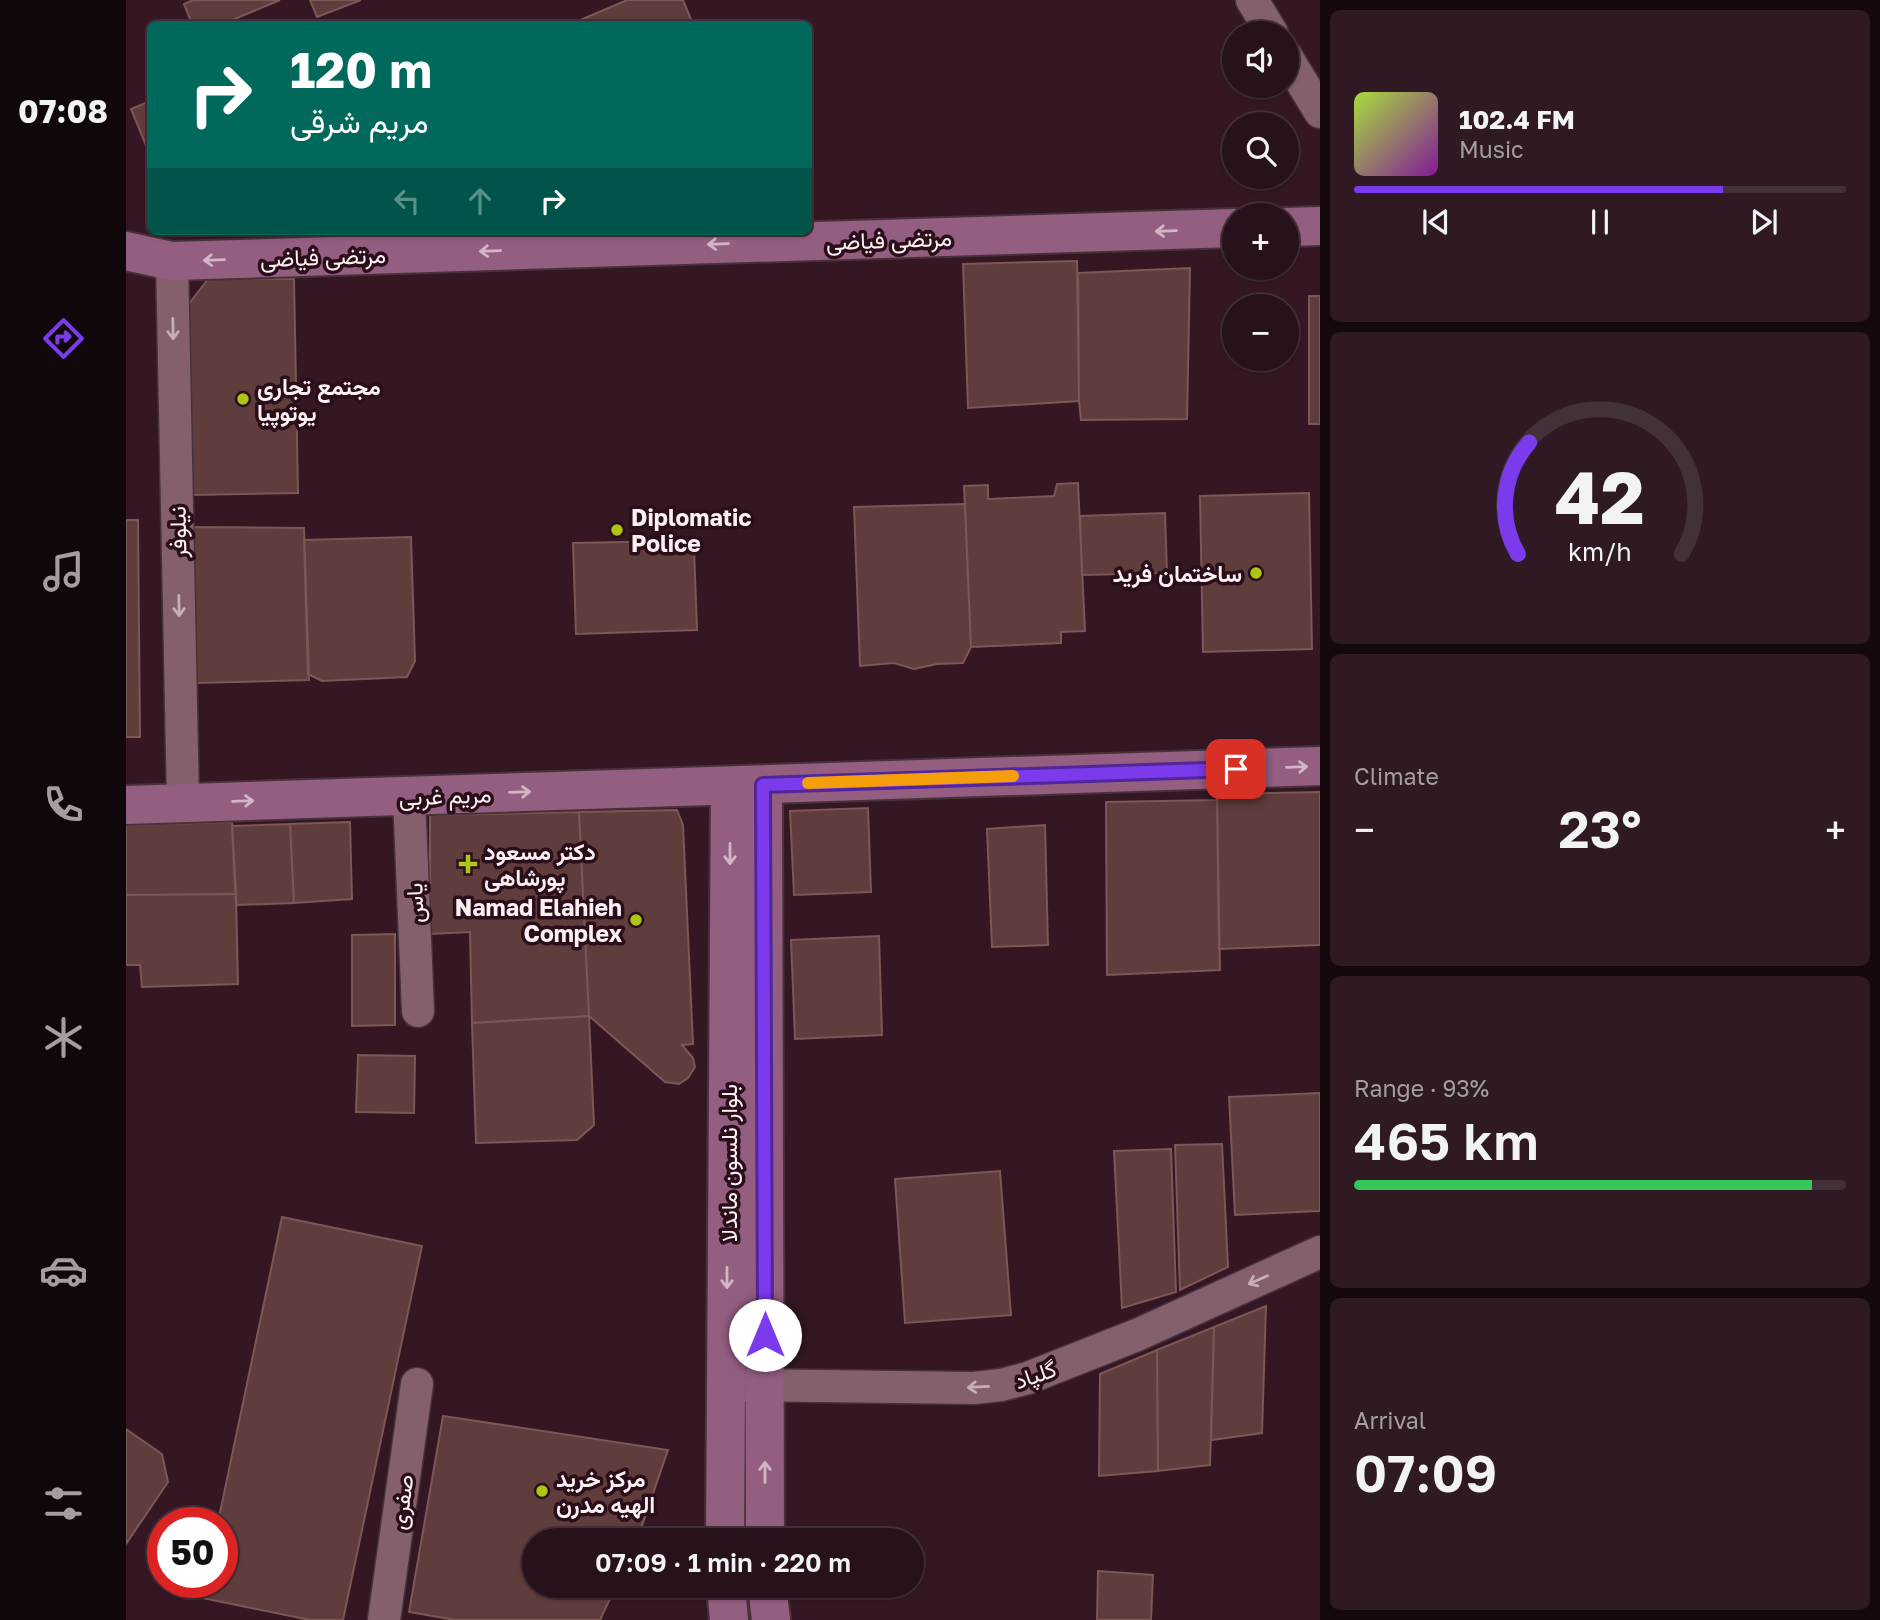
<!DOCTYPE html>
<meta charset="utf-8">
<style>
:root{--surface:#27111a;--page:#2f1a23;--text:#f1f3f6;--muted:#a49da2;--line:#433139;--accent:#7c3aed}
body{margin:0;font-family:"Golos Text",Vazirmatn,sans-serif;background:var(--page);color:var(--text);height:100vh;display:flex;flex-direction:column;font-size:26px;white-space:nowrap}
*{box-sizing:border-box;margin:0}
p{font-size:23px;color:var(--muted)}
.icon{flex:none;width:38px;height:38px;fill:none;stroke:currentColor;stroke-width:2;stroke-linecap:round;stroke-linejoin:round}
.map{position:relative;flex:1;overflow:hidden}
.side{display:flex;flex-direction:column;gap:10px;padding:10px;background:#15090e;width:560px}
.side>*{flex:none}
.top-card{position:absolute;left:21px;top:21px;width:665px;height:214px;border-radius:10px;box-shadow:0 2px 5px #0004,0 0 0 2px var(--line);background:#00695c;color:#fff;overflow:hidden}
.buttons{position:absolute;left:1096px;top:21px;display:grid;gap:14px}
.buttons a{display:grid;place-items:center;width:77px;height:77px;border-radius:50%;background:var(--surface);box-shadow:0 2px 5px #0004,0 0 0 2px var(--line);font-size:35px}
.speed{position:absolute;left:21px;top:1507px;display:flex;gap:14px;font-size:35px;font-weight:700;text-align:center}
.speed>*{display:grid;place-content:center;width:91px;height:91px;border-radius:50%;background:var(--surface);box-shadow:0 2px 5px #0004,0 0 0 2px var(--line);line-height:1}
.speed .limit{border:10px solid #d22;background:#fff;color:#111}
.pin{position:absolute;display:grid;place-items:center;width:60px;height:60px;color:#fff;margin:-30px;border-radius:14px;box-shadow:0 4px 10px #0006}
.me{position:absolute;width:77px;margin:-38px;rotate:0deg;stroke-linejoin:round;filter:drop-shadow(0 0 5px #0008)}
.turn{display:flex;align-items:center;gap:24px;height:147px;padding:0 28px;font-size:32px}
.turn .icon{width:91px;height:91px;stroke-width:2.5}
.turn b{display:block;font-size:49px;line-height:60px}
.lanes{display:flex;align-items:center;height:66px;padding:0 28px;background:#0003;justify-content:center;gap:35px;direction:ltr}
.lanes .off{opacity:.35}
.big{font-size:52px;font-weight:600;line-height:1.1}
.side .widget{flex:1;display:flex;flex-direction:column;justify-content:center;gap:10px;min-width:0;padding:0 24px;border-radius:10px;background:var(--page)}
.side .dial{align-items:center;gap:0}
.dial svg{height:182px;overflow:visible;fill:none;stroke:var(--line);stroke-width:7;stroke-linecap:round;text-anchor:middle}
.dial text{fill:var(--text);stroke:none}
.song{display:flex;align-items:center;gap:21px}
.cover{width:84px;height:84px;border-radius:10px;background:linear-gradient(135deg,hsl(80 70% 55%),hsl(290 70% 35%))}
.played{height:7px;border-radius:4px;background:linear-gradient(90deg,var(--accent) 75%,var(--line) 75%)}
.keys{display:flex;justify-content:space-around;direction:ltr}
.heat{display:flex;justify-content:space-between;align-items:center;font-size:38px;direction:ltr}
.charge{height:10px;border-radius:5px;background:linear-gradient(90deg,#34c759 93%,var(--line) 0)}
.trip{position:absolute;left:396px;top:1528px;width:402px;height:70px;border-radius:35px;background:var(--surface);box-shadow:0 2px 5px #0004,0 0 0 2px var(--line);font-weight:600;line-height:70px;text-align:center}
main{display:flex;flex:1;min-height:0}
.menu{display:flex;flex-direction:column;width:126px;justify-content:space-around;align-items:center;background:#10070a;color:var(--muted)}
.menu .icon{width:49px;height:49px}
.menu .active{color:var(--accent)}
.menu b{font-size:32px;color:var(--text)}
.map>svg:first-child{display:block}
</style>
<main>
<nav class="menu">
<b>07:08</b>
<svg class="icon active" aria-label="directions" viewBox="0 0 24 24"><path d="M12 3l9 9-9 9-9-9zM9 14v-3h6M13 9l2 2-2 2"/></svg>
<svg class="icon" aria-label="music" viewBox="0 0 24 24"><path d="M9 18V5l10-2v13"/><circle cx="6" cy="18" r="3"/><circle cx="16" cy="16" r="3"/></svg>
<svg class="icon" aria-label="phone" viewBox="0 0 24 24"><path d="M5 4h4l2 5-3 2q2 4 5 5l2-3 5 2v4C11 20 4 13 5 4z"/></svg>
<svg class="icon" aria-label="climate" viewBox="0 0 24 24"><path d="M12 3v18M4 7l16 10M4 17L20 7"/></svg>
<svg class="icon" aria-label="car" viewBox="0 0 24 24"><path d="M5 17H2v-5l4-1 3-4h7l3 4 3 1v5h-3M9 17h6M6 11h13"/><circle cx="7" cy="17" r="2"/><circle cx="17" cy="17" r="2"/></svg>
<svg class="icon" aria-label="filters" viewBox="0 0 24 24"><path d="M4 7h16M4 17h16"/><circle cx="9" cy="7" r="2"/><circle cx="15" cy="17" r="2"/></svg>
</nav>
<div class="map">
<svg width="1194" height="1620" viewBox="0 0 1194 1620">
<rect width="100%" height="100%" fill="#341723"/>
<path fill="#603d3d" stroke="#7c5756" stroke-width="2" d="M67,0H154L97,24H66L58,4Z
M184,0H235L191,17Z
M501,0H557L567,24H445Z
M24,101V155L5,109Z
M951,261L953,401L842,408L837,264Z
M1064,268L1061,419L955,420L953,401L952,273Z
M83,278L168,279L172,493L66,495L61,306Z
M1183,296H1194V424H1183Z
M952,483L959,631L935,632V643L845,647L838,486L862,485V499L928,496L931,484Z
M1183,493L1186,649L1077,652L1074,496Z
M839,504L845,647L837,663L811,664L788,669L768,663L734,666L728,507Z
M1039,513L1041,573L956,575L954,516Z
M0,520H12L14,737H0Z
M67,527L178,528L183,680L69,683Z
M285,537L289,661L281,677L196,681L182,674L178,540Z
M548,541L568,549L571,630L450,634L447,543Z
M1194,792V945L1093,949L1091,794Z
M1091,800L1094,970L981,975L980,802Z
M742,808L745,892L668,895L664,811Z
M551,810L557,825L567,1044L556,1045L567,1058L569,1067L562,1078L553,1084L539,1082L463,1016L453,812Z
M453,812L463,1016L346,1023L344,932L304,934V815Z
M106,822L110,894L0,895V825Z
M224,822L226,899L168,903L164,824Z
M164,824L168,903L110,905L106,826Z
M919,825L922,945L866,947L861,829Z
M110,894L112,984L16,987L14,965H0V895Z
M269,934V1025L226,1026V935Z
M753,936L756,1035L669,1039L665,940Z
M463,1016L468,1125L451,1140L350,1143L346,1023Z
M232,1055L289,1056L288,1113L230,1112Z
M1194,1093V1211L1109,1215L1103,1097Z
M1096,1144L1102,1267L1054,1290L1049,1145Z
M1045,1149L1050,1292L996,1308L988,1151Z
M874,1171L885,1315L779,1323L769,1179Z
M156,1217L296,1246L217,1620H184L76,1598L79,1582H96V1522H92Z
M1140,1306L1136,1433L1085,1440L1088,1327Z
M1088,1327L1084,1465L1032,1471L1031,1350Z
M1031,1350L1032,1471L973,1476L974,1374Z
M317,1416L542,1450L511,1540H408V1586H490L474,1620H329L283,1612Z
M0,1429L36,1454L42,1482L0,1544Z
M972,1571L1027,1575L1025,1620H971Z"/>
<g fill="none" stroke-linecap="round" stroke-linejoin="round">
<defs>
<path id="street" d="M1126,0L1146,33
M1160,56L1194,112
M46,261L57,803
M283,796L292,1011
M617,1385L848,1388L875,1385L902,1378L1011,1335L1194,1252
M258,1620L291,1384"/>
<path id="secondary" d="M1160,227L1194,226
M0,251L46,261L1108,228
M637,785L639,1540
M0,805L1194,766
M599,1540L604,786
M600,1586L603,1620
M641,1586L645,1620"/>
</defs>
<use href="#street" stroke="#47323a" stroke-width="35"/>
<use href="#secondary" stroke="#47323a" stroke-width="42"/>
<use href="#street" stroke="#83606c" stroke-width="32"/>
<use href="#secondary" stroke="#945e81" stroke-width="38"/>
</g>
<defs><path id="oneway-shaft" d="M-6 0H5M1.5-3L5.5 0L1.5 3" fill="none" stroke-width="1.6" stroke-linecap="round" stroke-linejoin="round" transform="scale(1.75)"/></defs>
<g stroke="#d3b6c6">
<use href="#oneway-shaft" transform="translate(1040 231) rotate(178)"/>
<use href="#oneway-shaft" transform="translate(592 244) rotate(178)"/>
<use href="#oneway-shaft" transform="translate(364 251) rotate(178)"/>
<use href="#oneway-shaft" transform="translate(88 260) rotate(178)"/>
<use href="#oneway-shaft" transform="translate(1171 767) rotate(-2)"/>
<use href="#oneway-shaft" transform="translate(394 792) rotate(-2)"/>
<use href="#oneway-shaft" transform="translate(117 801) rotate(-2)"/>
<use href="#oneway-shaft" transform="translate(604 854) rotate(90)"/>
<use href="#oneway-shaft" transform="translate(601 1278) rotate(90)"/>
<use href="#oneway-shaft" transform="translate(639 1472) rotate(-90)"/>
</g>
<g stroke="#c6afb7">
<use href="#oneway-shaft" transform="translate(47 329) rotate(89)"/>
<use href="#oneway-shaft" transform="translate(53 606) rotate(89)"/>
<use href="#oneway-shaft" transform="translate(1132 1280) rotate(156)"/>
<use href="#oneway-shaft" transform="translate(852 1387) rotate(177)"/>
</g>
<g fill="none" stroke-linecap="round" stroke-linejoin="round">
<defs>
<path id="route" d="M639,1335L637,785L1110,769"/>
</defs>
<use href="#route" stroke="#51269a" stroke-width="18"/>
<use href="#route" stroke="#7c3aed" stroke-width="12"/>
<path stroke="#f59e0b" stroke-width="12" d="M682,783L887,776"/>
</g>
<g fill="#acc612" stroke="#2a0e19" stroke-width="2.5">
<circle cx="117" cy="399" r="7"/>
<circle cx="491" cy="530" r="7"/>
<circle cx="1130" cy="573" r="7"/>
<path d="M338.5 853.5h7v7h7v7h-7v7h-7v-7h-7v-7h7z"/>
<circle cx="510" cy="920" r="7"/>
<circle cx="416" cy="1491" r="7"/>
</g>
<g text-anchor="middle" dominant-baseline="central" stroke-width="7" stroke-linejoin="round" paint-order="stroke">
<g font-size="23" fill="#fdf0f4" stroke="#2a0e19">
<text transform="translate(763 239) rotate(-2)">مرتضی فیاضی</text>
<text transform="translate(197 256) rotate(-2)">مرتضی فیاضی</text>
<text transform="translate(51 532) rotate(-91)">نیلوفر</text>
<text transform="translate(319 795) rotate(-2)">مریم غربی</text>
<text transform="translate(288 903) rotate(-92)">یاس</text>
<text transform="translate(602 1163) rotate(-90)">بلوار نلسون ماندلا</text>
<text transform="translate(909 1374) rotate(-19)">گلپاد</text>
<text transform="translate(275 1502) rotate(-82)">صفری</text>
</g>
<g font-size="23" font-weight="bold" fill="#fdf0f4" stroke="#2a0e19" text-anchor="start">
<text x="131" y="386">مجتمع تجاری<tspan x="131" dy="26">یوتوپیا</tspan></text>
<text x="505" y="517">Diplomatic<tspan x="505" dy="26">Police</tspan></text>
<text x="1116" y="573" text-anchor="end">ساختمان فرید</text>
<text x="358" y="851">دکتر مسعود<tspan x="358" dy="26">پورشاهی</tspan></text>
<text x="496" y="907" text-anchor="end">Namad Elahieh<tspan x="496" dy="26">Complex</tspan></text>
<text x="430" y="1478">مرکز خرید<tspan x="430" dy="26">الهیه مدرن</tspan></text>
</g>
</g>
</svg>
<div class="buttons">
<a><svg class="icon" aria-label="sound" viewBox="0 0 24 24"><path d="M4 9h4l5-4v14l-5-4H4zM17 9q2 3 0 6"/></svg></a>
<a><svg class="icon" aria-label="search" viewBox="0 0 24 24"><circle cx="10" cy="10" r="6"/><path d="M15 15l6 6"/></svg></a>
<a>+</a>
<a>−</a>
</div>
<div class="speed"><div class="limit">50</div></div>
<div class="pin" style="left:1110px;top:769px;background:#d93025"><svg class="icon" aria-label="arrive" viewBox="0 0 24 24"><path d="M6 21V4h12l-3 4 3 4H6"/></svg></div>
<svg class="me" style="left:639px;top:1335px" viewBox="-20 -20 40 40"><circle r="19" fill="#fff"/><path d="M0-13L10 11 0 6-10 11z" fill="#7c3aed"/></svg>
<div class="trip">07:09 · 1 min · 220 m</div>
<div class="top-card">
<div class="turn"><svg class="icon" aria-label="right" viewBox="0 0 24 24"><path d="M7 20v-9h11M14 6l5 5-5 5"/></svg><div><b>120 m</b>مریم شرقی</div></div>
<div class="lanes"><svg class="icon off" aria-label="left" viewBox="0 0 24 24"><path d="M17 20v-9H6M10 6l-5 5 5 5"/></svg><svg class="icon off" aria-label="ahead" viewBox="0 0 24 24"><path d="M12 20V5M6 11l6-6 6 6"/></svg><svg class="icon" aria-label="right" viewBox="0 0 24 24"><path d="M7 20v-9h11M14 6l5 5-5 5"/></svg></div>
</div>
</div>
<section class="side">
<div class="widget">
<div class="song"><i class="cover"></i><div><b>102.4 FM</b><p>Music</p></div></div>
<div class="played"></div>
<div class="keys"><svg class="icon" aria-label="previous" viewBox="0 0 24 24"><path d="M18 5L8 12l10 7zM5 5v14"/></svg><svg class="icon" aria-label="pause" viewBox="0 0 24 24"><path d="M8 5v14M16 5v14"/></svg><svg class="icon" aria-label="next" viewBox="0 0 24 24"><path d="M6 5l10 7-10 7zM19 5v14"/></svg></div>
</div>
<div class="widget dial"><svg viewBox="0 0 100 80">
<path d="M14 69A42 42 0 1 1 86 69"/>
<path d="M14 69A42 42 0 0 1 19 20" stroke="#7c3aed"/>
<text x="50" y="56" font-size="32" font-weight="700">42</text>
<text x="50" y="72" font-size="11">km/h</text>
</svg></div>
<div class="widget"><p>Climate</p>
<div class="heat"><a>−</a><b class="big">23°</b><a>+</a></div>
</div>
<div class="widget"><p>Range · 93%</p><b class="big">465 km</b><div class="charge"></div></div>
<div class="widget"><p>Arrival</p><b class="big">07:09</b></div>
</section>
</main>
